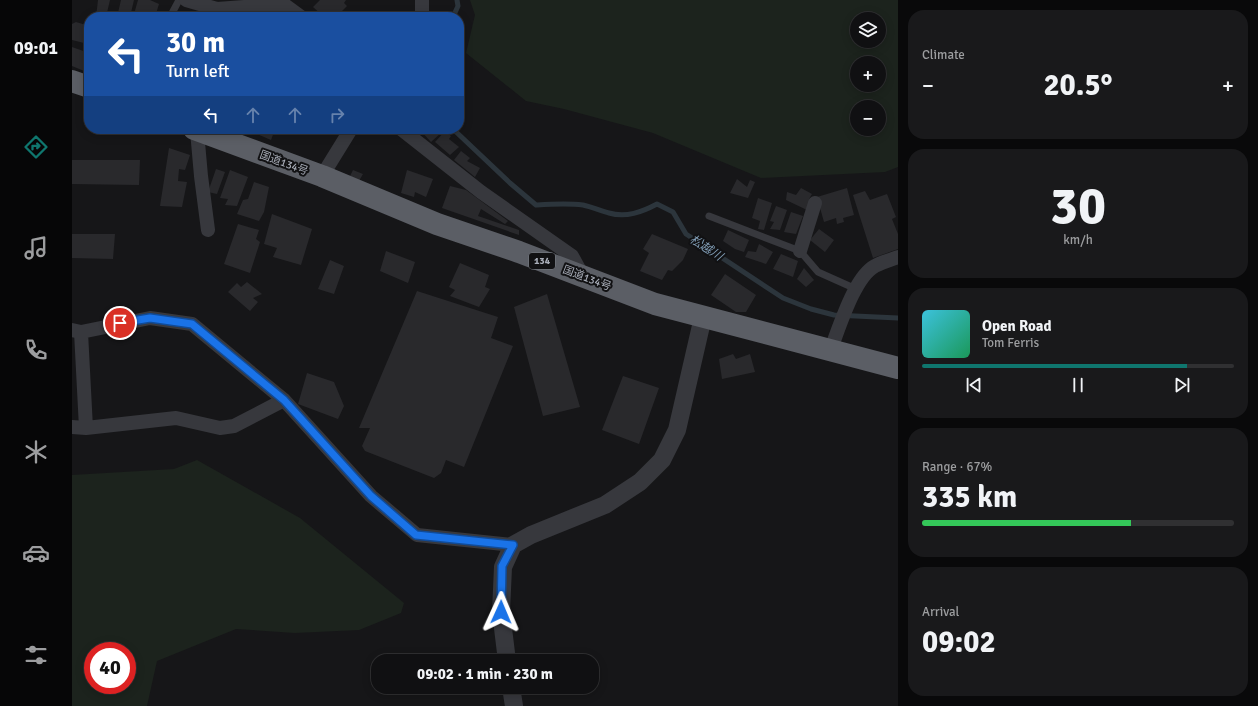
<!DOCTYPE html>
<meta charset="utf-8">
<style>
:root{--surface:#101012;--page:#19191b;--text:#f1f3f6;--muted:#9c9d9f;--line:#303032;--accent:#0f766e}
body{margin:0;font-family:Signika,"Noto Sans JP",sans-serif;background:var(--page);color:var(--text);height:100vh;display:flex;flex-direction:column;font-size:15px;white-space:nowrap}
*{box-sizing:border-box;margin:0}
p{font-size:13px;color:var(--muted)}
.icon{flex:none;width:22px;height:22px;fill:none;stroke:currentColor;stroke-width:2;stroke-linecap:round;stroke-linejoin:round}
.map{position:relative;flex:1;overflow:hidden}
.details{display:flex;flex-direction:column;gap:10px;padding:10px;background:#09090a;width:360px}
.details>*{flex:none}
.guide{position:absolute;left:12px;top:12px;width:380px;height:122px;border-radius:16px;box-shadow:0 2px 10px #0003,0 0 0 1px var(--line);background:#1a4fa0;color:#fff;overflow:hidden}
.fabs{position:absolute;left:778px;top:12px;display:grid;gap:8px}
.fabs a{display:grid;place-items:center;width:36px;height:36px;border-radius:50%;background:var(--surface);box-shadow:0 2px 10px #0003,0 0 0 1px var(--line);font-size:20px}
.speed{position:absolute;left:12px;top:642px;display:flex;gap:8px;font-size:20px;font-weight:700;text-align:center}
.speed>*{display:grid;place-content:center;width:52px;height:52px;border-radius:50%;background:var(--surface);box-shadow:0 2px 10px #0003,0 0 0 1px var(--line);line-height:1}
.speed .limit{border:6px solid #d22;background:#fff;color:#111}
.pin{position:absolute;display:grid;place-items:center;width:34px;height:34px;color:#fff;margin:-17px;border:2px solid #fff;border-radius:50%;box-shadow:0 1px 4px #0007}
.me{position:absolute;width:44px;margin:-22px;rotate:1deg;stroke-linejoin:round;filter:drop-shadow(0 0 3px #0008)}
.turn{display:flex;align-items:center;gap:14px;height:84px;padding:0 16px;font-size:18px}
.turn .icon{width:52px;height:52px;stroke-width:2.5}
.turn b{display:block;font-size:28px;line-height:34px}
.lanes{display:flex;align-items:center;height:38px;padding:0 16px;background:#0003;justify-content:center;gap:20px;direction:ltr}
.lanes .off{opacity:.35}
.big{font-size:30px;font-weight:800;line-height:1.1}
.details .card{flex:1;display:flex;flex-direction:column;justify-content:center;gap:6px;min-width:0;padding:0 14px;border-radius:16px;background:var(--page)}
.details .dial{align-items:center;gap:0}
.dial b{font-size:52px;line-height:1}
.song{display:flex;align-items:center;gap:12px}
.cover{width:48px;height:48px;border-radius:6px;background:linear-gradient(135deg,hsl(190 70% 55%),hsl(150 70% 35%))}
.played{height:4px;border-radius:2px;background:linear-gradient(90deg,var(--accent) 85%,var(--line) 85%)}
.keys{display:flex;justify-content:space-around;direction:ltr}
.heat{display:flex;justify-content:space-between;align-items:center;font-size:22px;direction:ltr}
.charge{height:6px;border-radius:3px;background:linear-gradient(90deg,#34c759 67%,var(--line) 0)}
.trip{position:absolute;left:299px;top:654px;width:228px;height:40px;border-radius:16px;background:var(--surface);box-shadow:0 2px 10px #0003,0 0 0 1px var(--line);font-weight:800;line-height:40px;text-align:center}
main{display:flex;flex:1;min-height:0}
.tab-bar{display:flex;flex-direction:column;width:72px;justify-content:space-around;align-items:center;background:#060607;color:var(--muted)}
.tab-bar .icon{width:28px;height:28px}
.tab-bar .active{color:var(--accent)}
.tab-bar b{font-size:18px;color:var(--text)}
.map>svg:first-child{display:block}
</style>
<main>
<nav class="tab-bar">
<b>09:01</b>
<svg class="icon active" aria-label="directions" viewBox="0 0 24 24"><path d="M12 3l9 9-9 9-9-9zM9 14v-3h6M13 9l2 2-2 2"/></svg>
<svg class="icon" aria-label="music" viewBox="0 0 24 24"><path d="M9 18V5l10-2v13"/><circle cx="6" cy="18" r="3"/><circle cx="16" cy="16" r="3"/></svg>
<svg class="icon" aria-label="phone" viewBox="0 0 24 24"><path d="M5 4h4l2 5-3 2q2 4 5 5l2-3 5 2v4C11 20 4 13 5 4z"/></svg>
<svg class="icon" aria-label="climate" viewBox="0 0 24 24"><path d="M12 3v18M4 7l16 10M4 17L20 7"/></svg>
<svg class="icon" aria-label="car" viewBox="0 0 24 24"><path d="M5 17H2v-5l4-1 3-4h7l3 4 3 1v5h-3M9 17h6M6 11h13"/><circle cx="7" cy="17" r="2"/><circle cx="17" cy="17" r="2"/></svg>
<svg class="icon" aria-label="filters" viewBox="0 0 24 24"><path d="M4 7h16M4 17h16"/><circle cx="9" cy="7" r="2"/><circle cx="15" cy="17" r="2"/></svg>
</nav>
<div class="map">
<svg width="826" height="706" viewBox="0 0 826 706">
<rect width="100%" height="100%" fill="#161618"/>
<path fill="#1c231d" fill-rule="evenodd" d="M398,0H826V167L813,172L689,178L581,133L492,109L454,101L394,53L403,15ZM785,19H807V41H785ZM785,63H807V85H785ZM785,107H807V129H785Z
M125,460L228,518L332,603L329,613L287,630L223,633L164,629L85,661L75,706H0V475L102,469ZM21,651H55V685H21Z"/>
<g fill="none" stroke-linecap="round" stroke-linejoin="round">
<path stroke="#2c353c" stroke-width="5" d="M381,17L386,6L385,0
M381,129L438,183L464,205C480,204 495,203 511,205C520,207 529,211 537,213C554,218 570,212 585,204L601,212L614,234L711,298L739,309L762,315L826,318"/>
</g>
<path fill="#29292c" d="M26,0H38L34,17H24Z
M49,0H62L58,17H45Z
M66,0H78L87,4L83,17L62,14Z
M248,0H274L272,3L275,6L266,15L263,11L258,17H252L241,7Z
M305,12L311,17H300Z
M4,22L14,25L13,28L15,29L12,43L0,40V24Z
M0,47L17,53V73L0,66Z
M165,129H181L175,133Z
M186,129H203L199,140L185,134Z
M347,129H367L370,132L359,142Z
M373,131L379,136L377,139L387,147L378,155L363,142Z
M97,148L118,155L113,170L107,169L106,181L115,182L110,207L88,206Z
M389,151L398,158L395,161L408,168L403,177L382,160Z
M0,160H68L67,185L0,184Z
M144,169L153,172L145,194L136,192Z
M158,170L176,177L165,206L153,205L156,199L148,198Z
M281,170L291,174L287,181L278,176Z
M335,170L361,179L354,197L343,192L342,197L329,193Z
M665,179L675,187L678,180L683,182L676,198L658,193Z
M182,182L197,187L192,212L187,221L165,214L171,200L176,199Z
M378,186L394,190L436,221L433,224L409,209L406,216L447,230V235L370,208Z
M729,188L740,194L737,199L740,201L735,210L714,200L715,192L724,195Z
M775,188L782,215L771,218L772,222L765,224L764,218L752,222L745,197Z
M793,191L798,200L815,194L824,217L820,219L826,234V249L801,258L781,195Z
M686,198L700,203L692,230L686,229L688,221L680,218Z
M704,206L715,210L708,230L698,229L702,222L698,221Z
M719,212L731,216L724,234L712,232Z
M200,214L240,229L229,265L201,257L205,248L192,244Z
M166,224L187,230L184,239L188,242L178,273L152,264Z
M747,229L762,240L753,252L738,240Z
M656,230L677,240L672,252L663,249L651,241Z
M0,234H43L41,259L0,258Z
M580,234L616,249L611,260L600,271L596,270L590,280L568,271L577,253L571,249Z
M687,244L701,252L694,264L673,257L676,251L684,252Z
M314,251L343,262L336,283L308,271Z
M709,254L726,261L721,277L701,269Z
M258,260L272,266L262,294L246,289Z
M388,263L417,275L413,287L418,289L407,307L378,296L383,290L377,287Z
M732,268L742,280L734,287L725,279Z
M653,274L684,295L674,312H664L639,295Z
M175,282L190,294L181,298L186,302L178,311L156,292L165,283L169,287Z
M345,291L426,317L419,338L441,346L392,467L374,460L369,473L362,478L293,451L290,446L298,428H287Z
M475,294L508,407L471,416L442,307Z
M661,354L664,359L678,354L683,372L650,379L647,359Z
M235,373L262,382L272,406L266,419L226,404Z
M551,376L587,388L567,444L530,430Z"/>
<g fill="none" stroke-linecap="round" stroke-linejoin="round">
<path stroke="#37383d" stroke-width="7" d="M98,17L107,0
M192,17L197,5
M637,216L728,251L746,272L784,289"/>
<path stroke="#37383d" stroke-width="14" d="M114,0L145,9L212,4
M206,0L229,17
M348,17L350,12V0
M329,129L409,192L500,256L512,278
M125,131L129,176L136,230
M250,176L279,129
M728,251L743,203
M0,330L9,332L78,318L120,324L212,400L299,496L345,535L441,545
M9,332L14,428
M758,351C767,329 782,277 803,266C810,262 818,260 826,257
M0,427L14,428L104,418L148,428L162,426L212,400"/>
<path stroke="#37383d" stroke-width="18" d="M435,661L429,612L431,567L441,545L459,535L533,505L568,482L590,460L605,430L631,317
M439,687L442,706"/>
<path stroke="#5b5e65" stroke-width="22" d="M0,81L17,87
M122,129L250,176L365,224L447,252L583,304L826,368"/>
</g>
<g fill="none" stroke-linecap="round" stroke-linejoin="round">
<defs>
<path id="route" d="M48,323L78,318L120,324L212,400L299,496L344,535L441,545L430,566L429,612"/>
</defs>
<use href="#route" stroke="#114b97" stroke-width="10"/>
<use href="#route" stroke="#1a73e8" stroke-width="7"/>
</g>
<g text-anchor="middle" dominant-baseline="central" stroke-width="4" stroke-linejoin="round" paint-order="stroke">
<rect fill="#111113" stroke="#7b7e86" stroke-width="1" x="457" y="253" width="26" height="16" rx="3"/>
<g font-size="10" font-weight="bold" fill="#a8adb8">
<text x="470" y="261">134</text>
</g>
<g font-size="11" fill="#a8adb8" stroke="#111113">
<text transform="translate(212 163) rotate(20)">国道134号</text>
<text transform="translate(515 278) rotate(21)">国道134号</text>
</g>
<g font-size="12" font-style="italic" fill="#7f9bb3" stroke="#111113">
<text transform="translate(634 248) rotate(33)">松越川</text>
</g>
</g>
</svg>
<div class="fabs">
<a><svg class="icon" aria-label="layers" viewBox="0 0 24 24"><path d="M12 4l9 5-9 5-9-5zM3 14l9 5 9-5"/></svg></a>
<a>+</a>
<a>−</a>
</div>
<div class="speed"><div class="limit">40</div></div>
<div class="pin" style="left:48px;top:323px;background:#d93025"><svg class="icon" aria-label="arrive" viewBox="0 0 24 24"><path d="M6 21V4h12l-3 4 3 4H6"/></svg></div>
<svg class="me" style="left:429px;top:612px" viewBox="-20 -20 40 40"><path d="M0-17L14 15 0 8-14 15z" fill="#1a73e8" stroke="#fff" stroke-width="4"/></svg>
<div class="trip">09:02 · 1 min · 230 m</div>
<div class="guide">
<div class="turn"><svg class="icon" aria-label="left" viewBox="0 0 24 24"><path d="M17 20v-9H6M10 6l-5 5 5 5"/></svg><div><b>30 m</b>Turn left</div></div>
<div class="lanes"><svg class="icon" aria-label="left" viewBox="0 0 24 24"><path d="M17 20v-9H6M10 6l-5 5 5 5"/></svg><svg class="icon off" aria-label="ahead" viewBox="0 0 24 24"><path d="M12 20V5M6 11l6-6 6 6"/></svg><svg class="icon off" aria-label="ahead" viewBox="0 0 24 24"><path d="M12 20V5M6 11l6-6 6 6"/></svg><svg class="icon off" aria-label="right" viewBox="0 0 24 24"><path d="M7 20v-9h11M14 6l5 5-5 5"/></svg></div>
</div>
</div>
<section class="details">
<div class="card"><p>Climate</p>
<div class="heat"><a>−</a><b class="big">20.5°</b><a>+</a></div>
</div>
<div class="card dial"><b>30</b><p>km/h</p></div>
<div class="card">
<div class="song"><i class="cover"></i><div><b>Open Road</b><p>Tom Ferris</p></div></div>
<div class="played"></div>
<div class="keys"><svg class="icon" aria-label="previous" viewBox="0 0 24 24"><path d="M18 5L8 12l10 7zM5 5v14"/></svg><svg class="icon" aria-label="pause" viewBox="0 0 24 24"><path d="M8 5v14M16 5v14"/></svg><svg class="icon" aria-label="next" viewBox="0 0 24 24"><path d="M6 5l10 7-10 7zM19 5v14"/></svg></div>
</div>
<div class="card"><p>Range · 67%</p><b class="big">335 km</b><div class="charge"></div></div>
<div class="card"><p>Arrival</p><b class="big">09:02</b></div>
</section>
</main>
